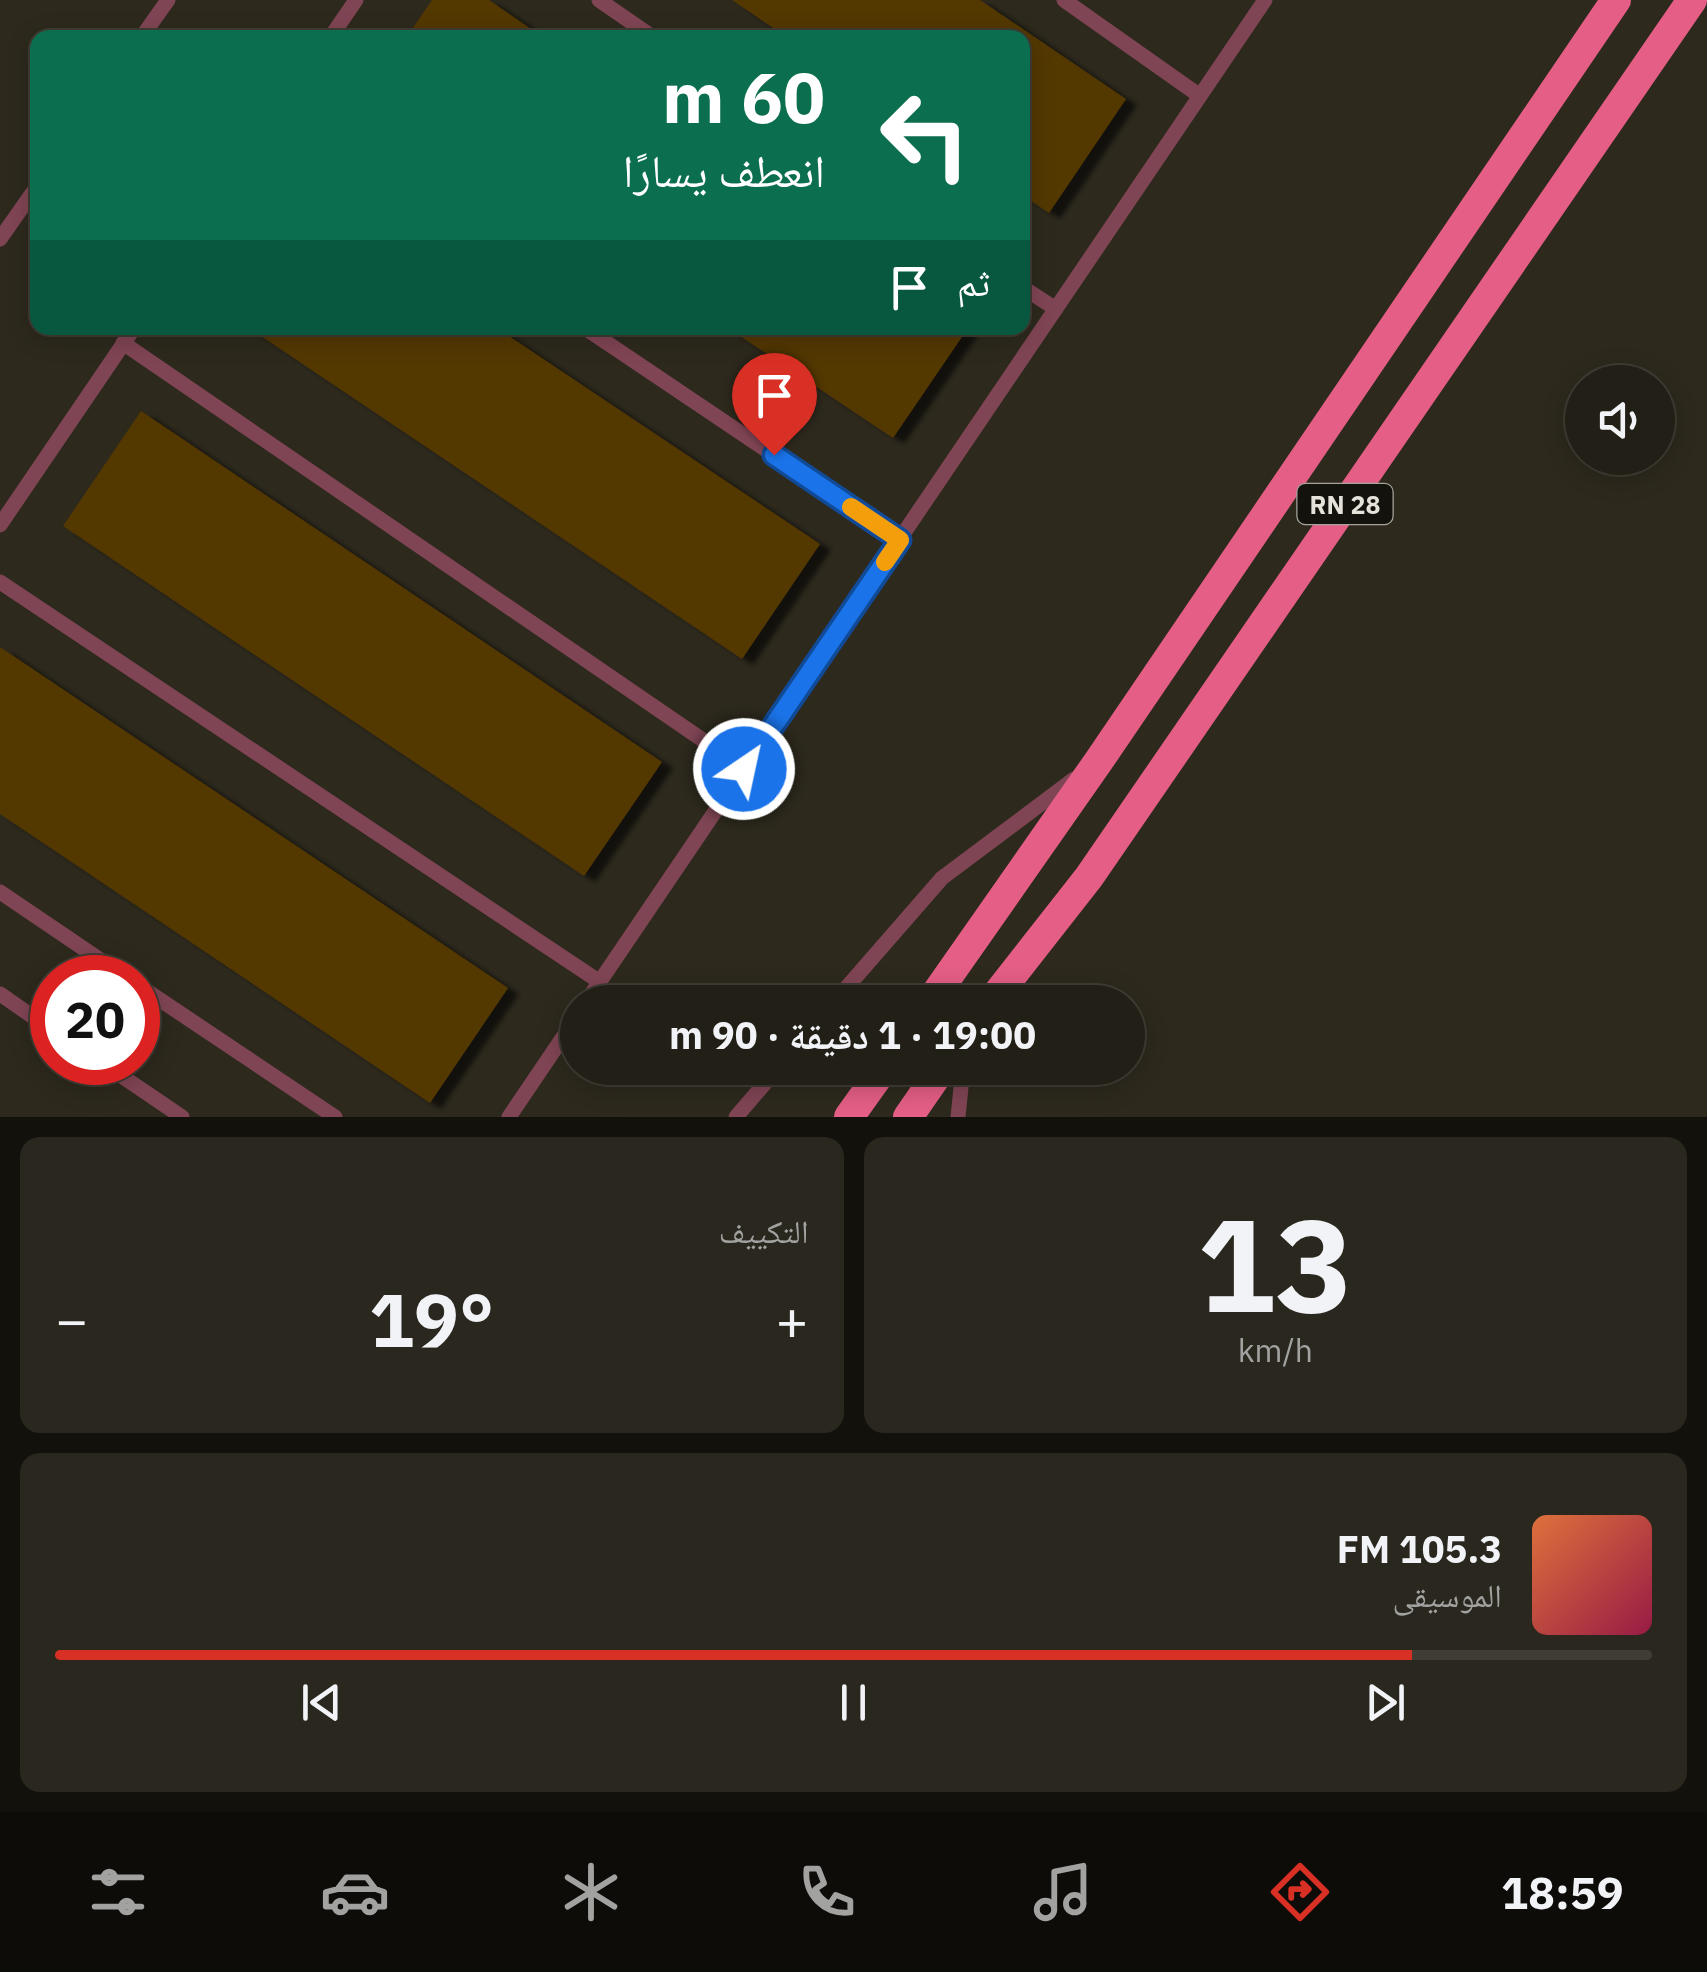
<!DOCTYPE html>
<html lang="ar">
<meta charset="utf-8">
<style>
:root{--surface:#221f16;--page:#2a271f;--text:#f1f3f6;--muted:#a2a2a1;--line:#3f3d35;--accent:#d93025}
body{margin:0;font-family:"IBM Plex Sans","Noto Naskh Arabic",sans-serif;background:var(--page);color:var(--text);direction:rtl;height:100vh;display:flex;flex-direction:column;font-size:38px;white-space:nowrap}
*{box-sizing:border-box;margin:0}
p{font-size:32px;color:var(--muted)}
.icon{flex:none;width:55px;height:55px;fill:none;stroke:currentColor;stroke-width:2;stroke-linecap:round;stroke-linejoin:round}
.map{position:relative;height:1117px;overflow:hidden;direction:ltr}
.details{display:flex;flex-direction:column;gap:20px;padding:20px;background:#13110c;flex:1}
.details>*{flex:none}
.banner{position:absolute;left:30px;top:30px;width:1000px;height:305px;border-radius:20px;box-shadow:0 5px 25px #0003,0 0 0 2px var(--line);direction:rtl;background:#0b6e4f;color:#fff;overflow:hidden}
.controls{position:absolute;left:1565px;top:365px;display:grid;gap:20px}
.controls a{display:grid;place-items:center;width:110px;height:110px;border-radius:50%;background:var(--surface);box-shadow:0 5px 25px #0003,0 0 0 2px var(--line);font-size:50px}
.speed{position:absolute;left:30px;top:955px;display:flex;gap:20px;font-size:50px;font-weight:700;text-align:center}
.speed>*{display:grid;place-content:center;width:130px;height:130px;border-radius:50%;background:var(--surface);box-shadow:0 5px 25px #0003,0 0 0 2px var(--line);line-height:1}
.speed .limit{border:15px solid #d22;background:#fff;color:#111}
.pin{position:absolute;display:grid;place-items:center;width:85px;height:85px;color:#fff;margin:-102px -42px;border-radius:50% 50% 50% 0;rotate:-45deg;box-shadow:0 0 10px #0007}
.pin .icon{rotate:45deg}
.me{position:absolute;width:110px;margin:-55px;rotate:34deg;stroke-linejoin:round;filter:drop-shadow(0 0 8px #0008)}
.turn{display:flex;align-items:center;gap:35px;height:210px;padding:0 40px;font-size:45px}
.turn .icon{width:130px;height:130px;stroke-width:2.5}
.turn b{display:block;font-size:70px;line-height:85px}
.then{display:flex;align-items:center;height:95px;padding:0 40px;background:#0003;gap:20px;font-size:38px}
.big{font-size:75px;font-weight:700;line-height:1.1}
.details .card{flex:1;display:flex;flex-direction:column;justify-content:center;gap:15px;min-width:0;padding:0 35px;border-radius:20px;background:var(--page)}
.details .dial{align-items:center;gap:0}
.dial b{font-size:130px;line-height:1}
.song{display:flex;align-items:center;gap:30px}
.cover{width:120px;height:120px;border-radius:15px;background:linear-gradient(135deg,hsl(20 70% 55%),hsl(340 70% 35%))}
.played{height:10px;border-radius:5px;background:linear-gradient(90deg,var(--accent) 85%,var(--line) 85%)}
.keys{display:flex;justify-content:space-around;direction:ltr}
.heat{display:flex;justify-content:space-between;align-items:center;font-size:55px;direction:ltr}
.details .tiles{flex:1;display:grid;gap:20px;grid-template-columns:1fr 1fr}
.card:last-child{grid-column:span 2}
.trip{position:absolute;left:560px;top:985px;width:585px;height:100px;border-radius:50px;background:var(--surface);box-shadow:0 5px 25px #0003,0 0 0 2px var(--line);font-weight:700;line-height:100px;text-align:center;direction:rtl}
.tabs{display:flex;height:160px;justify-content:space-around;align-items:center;background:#0e0c09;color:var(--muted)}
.tabs .icon{width:70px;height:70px}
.tabs .active{color:var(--accent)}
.tabs b{font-size:45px;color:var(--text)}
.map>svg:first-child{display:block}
</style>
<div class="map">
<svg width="1707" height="1117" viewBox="0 0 1707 1117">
<defs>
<filter id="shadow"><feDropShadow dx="11" dy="6" stdDeviation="2.5" flood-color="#0009"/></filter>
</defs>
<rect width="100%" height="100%" fill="#2d291d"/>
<path fill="#533702" filter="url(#shadow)" d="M432,0H489L544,38H406Z
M732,0H980L1126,99L1049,213L1022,195V38H788Z
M249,328H497L820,544L742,659Z
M728,328H968L893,438Z
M141,411L662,762L584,876L63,526Z
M0,647L508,988L430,1103L0,814Z"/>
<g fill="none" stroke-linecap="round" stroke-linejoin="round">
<path stroke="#804554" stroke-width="15" d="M599,0L654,38
M1064,0L1200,96
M141,38L168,0
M330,38L356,0
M0,239L38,185
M1022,287L1056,309
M585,328L900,540
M123,343L745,769
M0,525L134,328
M0,582L600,982
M0,892L127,978
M138,985L335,1117
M0,994L52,1030
M586,1002L1265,0
M834,1002L942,878L1074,779
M101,1062L182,1117
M509,1117L578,1015
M736,1117L778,1068
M958,1117L963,1068"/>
<path stroke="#e45e85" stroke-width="30" d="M930,1002L1098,762L1616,0
M991,1002L1089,877L1692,0
M849,1117L884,1068
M908,1117L942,1068"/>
</g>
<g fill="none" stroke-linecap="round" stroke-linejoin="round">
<defs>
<path id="route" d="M744,769L900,540L774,455"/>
</defs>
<use href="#route" stroke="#114b97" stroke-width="25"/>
<use href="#route" stroke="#1a73e8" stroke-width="18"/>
<path stroke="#f59e0b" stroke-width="18" d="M851,507L900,540L885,562"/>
</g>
<g text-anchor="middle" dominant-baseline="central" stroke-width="10" stroke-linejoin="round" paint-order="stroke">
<rect fill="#14120d" stroke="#a6a49c" stroke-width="2.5" x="1297.5" y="484" width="95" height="40" rx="8"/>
<g font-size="25" font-weight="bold" fill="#e5e2da">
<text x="1345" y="504">RN 28</text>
</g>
</g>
</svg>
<div class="controls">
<a><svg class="icon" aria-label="sound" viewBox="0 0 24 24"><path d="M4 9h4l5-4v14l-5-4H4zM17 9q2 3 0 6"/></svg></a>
</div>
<div class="speed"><div class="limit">20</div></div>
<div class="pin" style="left:774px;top:455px;background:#d93025"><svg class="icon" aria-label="arrive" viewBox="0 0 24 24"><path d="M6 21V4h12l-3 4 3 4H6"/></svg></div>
<svg class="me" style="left:744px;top:769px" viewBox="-20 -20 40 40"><circle r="17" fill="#1a73e8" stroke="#fff" stroke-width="3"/><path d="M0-11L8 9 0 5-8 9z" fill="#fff"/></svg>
<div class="trip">19:00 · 1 دقيقة · 90 m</div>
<div class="banner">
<div class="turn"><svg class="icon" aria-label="left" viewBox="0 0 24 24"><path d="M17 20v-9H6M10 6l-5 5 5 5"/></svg><div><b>60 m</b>انعطف يسارًا</div></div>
<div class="then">ثم<svg class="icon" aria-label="arrive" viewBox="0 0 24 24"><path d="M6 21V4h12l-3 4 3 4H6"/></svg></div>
</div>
</div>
<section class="details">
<div class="tiles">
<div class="card dial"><b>13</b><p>km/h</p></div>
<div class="card"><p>التكييف</p>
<div class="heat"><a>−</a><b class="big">19°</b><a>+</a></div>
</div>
<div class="card">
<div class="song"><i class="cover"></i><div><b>105.3 FM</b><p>الموسيقى</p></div></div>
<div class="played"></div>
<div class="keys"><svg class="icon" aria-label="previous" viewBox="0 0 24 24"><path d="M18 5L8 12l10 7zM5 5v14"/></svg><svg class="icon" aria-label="pause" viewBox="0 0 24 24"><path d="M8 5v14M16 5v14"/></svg><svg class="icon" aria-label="next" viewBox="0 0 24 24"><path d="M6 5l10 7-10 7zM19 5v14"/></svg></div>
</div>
</div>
</section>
<nav class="tabs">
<b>18:59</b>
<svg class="icon active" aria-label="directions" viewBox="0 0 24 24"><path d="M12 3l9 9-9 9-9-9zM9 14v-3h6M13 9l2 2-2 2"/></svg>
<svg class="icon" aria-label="music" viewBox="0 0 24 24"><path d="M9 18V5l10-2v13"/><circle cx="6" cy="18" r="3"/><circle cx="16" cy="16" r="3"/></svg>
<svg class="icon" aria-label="phone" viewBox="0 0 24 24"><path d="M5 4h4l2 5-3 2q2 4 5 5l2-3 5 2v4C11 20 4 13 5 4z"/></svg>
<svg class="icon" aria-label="climate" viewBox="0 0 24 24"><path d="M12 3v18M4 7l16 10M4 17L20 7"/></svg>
<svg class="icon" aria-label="car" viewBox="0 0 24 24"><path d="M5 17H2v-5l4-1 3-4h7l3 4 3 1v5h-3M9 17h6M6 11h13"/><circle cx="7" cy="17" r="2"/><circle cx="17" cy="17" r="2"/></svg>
<svg class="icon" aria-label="filters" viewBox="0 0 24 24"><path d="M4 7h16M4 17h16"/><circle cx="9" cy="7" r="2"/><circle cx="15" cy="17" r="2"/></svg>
</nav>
